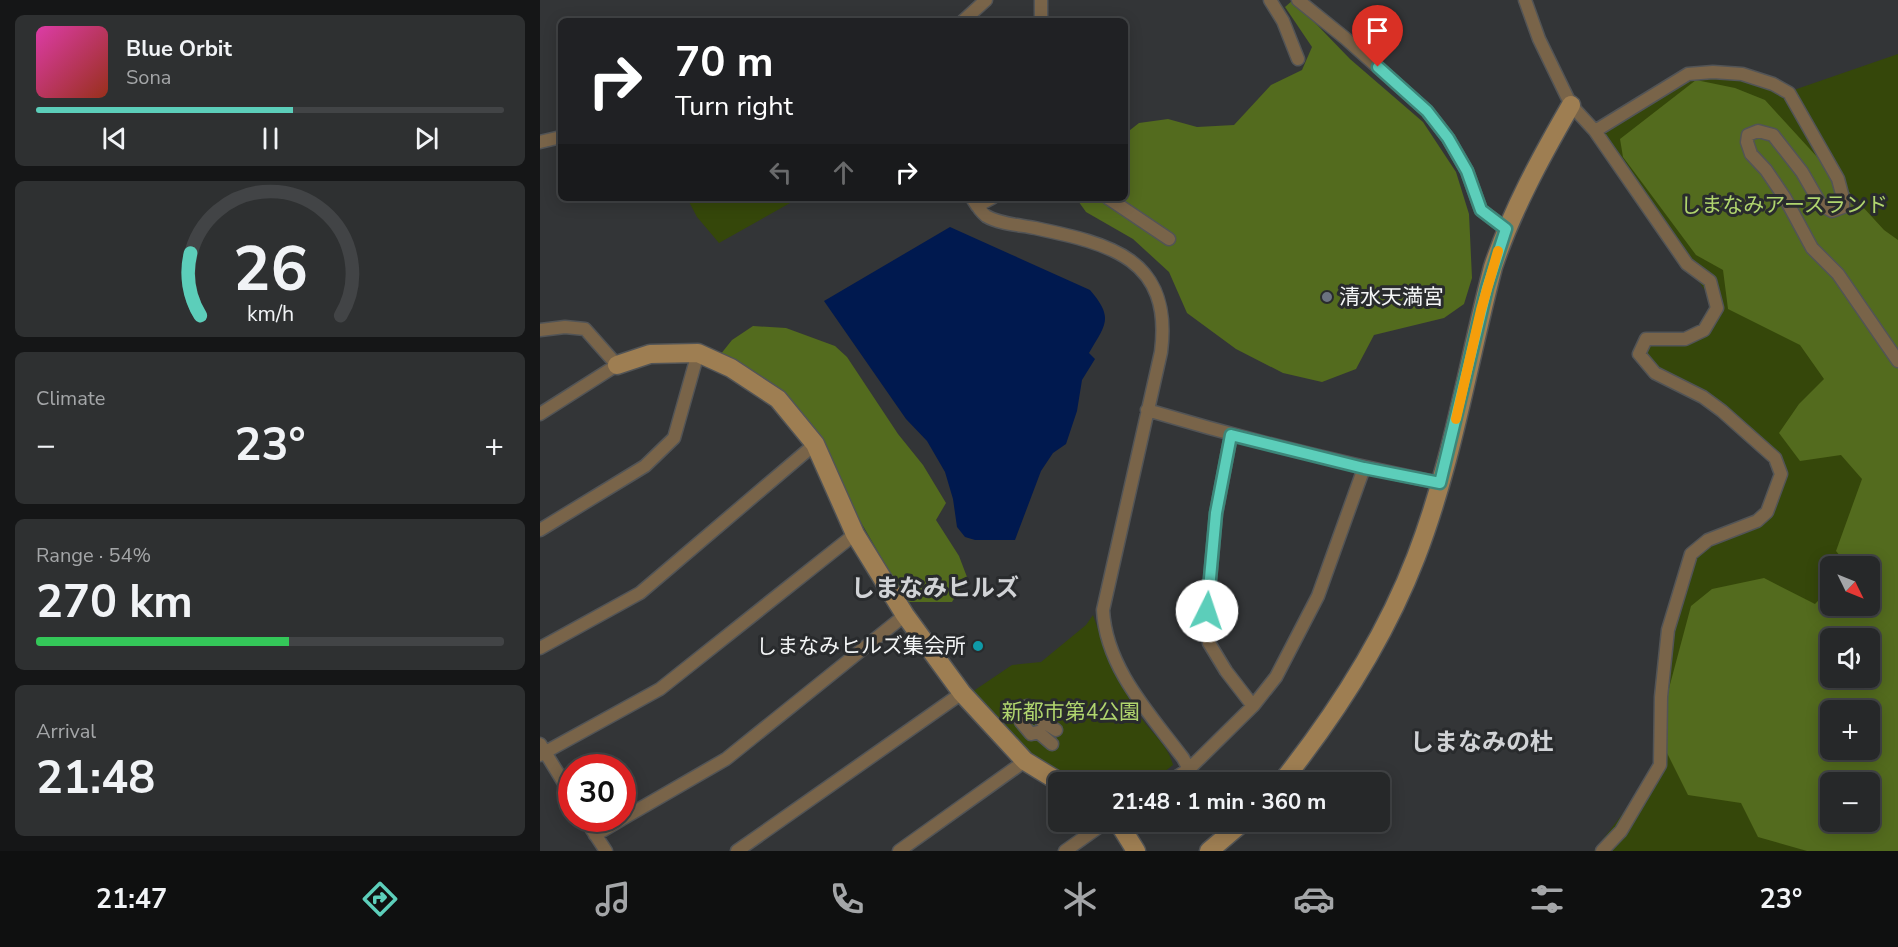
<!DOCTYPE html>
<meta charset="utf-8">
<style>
:root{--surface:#262829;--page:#2e3031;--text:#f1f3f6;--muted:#a4a6a8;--line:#424446;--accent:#5cceba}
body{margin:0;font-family:"Nunito Sans","Noto Sans JP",sans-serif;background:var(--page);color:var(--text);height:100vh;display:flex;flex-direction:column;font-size:22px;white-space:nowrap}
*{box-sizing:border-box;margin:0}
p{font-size:20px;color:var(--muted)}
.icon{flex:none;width:33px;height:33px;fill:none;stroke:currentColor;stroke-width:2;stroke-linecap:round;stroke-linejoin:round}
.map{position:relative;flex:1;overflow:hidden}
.drawer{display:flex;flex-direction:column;gap:15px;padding:15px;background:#151617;width:540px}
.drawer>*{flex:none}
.guide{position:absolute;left:18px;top:18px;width:570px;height:183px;border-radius:9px;box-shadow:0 3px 15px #0003,0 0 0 2px var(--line);background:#202124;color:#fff;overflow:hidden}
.needle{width:39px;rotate:133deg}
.buttons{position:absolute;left:1280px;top:556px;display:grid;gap:12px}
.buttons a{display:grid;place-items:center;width:60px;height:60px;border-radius:9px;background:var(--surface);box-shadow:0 3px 15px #0003,0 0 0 2px var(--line);font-size:30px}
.speed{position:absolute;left:18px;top:754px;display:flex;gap:12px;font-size:30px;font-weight:700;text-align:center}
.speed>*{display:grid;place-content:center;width:78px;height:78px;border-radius:50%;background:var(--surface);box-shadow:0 3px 15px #0003,0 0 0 2px var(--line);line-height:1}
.speed .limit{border:9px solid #d22;background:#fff;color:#111}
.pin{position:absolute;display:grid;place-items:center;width:51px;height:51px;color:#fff;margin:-62px -26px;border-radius:50% 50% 50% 0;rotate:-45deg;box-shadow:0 0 6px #0007}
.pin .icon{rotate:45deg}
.me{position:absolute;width:66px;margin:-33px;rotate:4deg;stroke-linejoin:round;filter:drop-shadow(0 0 4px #0008)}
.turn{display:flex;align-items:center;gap:21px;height:126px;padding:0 18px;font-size:27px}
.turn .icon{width:78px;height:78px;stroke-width:2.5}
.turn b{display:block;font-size:42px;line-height:51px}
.lanes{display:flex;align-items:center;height:57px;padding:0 18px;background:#0003;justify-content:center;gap:30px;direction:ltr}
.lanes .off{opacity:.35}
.big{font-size:45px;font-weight:700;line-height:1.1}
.drawer .tile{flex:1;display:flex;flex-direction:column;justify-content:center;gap:9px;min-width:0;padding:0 21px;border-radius:9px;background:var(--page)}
.drawer .dial{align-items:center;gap:0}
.dial svg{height:156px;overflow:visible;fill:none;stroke:var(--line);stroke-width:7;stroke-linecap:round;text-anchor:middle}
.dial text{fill:var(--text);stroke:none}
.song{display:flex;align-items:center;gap:18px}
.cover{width:72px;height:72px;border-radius:9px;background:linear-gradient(135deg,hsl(320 70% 55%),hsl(10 70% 35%))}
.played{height:6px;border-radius:3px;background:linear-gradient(90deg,var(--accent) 55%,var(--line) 55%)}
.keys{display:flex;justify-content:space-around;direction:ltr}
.heat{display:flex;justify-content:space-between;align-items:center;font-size:33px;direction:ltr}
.charge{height:9px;border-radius:4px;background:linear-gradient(90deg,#34c759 54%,var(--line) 0)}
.trip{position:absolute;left:508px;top:772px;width:342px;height:60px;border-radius:9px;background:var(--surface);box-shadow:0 3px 15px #0003,0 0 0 2px var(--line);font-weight:700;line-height:60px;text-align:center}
.dock{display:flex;height:96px;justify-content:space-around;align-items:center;background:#0f1010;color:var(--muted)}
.dock .icon{width:42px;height:42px}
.dock .current{color:var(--accent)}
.dock b{font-size:27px;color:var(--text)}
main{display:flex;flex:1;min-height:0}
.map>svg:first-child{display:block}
</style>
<main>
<section class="drawer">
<div class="tile">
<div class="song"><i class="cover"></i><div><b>Blue Orbit</b><p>Sona</p></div></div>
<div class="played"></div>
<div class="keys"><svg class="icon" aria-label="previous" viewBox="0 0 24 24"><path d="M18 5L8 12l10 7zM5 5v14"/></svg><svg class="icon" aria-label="pause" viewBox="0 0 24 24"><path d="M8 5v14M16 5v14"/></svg><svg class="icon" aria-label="next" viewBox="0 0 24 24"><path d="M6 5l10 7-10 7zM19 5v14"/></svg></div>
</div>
<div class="tile dial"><svg viewBox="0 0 100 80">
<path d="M14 69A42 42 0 1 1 86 69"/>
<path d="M14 69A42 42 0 0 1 9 37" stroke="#5cceba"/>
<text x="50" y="56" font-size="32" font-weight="700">26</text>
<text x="50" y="72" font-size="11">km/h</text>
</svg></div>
<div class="tile"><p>Climate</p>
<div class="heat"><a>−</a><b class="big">23°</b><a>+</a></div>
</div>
<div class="tile"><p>Range · 54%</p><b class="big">270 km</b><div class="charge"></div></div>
<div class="tile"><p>Arrival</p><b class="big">21:48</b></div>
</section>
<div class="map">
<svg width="1358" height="851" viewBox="0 0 1358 851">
<rect width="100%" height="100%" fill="#333537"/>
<path fill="#35470a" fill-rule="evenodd" d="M1358,54V851H1054L1120,765L1133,613L1151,554L1217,521L1241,474L1208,434L1182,411L1115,373L1099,354L1105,340L1164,330L1177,308L1055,131L1148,74H1202L1248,92ZM1290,567H1329V606H1290ZM1290,639H1329V678H1290ZM1290,711H1329V750H1290ZM1290,783H1329V822H1290Z
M147,198H259L179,243L157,217Z
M553,615C565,649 578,681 597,712C608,730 628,744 633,765L610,783H530L490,757L429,694L472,665L501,662L546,625Z"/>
<path fill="#536b1e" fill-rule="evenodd" d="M753,0L810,59L883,122L916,172L929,214L932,278L924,304L904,318L834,335L816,369L782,382L743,373L696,349L647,313L629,272L593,239L546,212L536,198H585V134L599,123L628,119L657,127L694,125L731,85L762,70L772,47L745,7Z
M1156,80L1195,88L1225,100L1344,230L1358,240V851H1267L1218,837L1201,803L1148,795L1124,747L1128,692L1151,606L1172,589L1224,578L1275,604L1290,588V606H1329V567H1309L1296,551L1322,479L1301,455L1260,461L1239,433L1259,404L1284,379L1260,345L1188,309L1183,270L1156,255L1083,157L1080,139ZM1290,639H1329V678H1290ZM1290,711H1329V750H1290ZM1290,783H1329V822H1290Z
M213,326L246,328L295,346L307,357L358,434L383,465L406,503L396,520L419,556L427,577L412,602H367L319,519L282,443L180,355L192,340Z"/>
<path fill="#00194f" d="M410,227L550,290C574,318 566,324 549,353L555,359L542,380L537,411L526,444L513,453L501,471L475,540H435L425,537L417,527L413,499L405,472L387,441L366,419L284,301Z"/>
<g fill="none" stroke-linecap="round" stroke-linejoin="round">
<defs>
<path id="street" d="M730,0L743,21L758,59
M758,0L805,38L887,111L908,138L927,171L941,210L966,229
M985,0L999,39L1031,105L1055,131L1147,264L1170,281L1177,308L1164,330L1145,339H1106L1099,354L1115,373L1163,397L1182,411L1235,458L1241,474L1227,512L1217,521L1168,540L1151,554L1128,630L1121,697L1120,765L1081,831L1062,851
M423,21L446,0
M501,21V0
M1055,131L1148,74L1173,72L1202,74L1233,84L1249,93L1298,179L1303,198V207L1292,211L1281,205L1262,172L1233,135L1218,131L1208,135L1207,142L1211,154L1226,170L1245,198L1272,248L1298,274L1358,361
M0,142L21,137
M432,198C435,203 441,212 446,216C459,224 480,225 495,228C570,244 633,258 621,352L563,610C566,668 610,714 643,758L649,769L627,783
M568,198L629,239
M437,206L452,198
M0,330L25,327L45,329L77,365L0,414
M607,410C704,439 801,463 900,483
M691,435L676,514L666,624L669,643L686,671L713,706
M0,530L105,466L134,438L158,353
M0,648L100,593L275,444
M0,744L32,796
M512,744L498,732L491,734L481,722L478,713L487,706L502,721L516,730
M0,755L120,689L315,534
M649,769L713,706L736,677L778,596L824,468
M45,819L66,851
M82,819L186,759L365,615
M55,835L82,819
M197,851L422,693
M359,851L485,761
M525,851L566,822"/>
<path id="secondary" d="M77,365L110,354L158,353L191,368L238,399L275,444L315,534L365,615L422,693L485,761L521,783
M741,783C796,714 844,640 876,557C912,464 928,363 953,267C972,210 1001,157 1031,105
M578,822L596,851
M669,851L703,822"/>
</defs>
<use href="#street" stroke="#525456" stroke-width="15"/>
<use href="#secondary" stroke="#525456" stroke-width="21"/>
<use href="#street" stroke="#796449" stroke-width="12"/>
<use href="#secondary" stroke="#9e7e52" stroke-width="18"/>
</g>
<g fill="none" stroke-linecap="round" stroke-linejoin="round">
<defs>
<path id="route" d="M667,611L676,513L691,435L824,468L900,483L947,288L966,229L941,210L927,171L908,138L887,111L838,67"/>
</defs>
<use href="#route" stroke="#3c8679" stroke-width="15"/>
<use href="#route" stroke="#5cceba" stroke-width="10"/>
<path stroke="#f59e0b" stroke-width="10" d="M916,419L941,310L958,251"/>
</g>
<circle fill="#6b7280" stroke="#292b2d" stroke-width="2" cx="787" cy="297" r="6"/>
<circle fill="#0f9aa8" stroke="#292b2d" stroke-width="2" cx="438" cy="646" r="6"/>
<g text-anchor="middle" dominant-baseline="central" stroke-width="6" stroke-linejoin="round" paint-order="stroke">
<g font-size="21" fill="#b0d56e" stroke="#292b2d">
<text x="1244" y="205">しまなみアースランド</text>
<text x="531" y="712">新都市第4公園</text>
</g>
<g font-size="21" fill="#f3f5f6" stroke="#292b2d" text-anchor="start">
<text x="799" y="297">清水天満宮</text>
<text x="426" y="646" text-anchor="end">しまなみヒルズ集会所</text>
</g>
<g font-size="24" font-weight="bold" fill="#d1d3d6" stroke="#292b2d">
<text x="395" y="588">しまなみヒルズ</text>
<text x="942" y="742">しまなみの杜</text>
</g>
</g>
</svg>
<div class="buttons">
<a><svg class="needle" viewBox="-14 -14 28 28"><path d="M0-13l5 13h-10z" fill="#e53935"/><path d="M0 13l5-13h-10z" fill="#a4a6a8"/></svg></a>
<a><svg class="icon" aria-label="sound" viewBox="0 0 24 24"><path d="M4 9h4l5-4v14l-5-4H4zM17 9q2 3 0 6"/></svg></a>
<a>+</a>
<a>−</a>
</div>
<div class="speed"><div class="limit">30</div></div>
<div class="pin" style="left:838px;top:67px;background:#d93025"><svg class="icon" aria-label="arrive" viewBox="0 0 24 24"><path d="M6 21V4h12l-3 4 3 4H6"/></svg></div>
<svg class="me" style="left:667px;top:611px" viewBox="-20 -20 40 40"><circle r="19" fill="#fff"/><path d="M0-13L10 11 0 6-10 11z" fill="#5cceba"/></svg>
<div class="trip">21:48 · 1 min · 360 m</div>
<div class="guide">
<div class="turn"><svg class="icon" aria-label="right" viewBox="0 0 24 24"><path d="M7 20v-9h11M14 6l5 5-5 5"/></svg><div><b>70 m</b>Turn right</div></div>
<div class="lanes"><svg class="icon off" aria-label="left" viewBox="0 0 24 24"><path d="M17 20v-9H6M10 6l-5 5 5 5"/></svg><svg class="icon off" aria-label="ahead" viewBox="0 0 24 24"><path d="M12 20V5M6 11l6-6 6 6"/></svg><svg class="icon" aria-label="right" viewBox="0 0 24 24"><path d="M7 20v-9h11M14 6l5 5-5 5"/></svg></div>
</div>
</div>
</main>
<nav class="dock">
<b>21:47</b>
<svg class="icon current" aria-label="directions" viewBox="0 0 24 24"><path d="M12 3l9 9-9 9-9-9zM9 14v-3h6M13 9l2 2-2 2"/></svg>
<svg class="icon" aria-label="music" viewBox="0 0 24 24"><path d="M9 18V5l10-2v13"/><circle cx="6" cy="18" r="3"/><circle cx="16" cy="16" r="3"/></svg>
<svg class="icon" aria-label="phone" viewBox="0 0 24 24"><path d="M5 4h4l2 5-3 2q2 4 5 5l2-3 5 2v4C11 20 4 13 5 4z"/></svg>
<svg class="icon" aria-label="climate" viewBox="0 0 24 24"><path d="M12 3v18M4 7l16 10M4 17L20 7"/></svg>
<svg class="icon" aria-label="car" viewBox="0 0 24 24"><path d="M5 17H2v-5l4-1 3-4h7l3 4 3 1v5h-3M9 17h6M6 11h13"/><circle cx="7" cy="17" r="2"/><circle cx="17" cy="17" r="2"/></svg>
<svg class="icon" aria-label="filters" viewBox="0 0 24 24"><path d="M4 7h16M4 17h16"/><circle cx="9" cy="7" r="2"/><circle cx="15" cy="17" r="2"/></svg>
<b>23°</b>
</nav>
